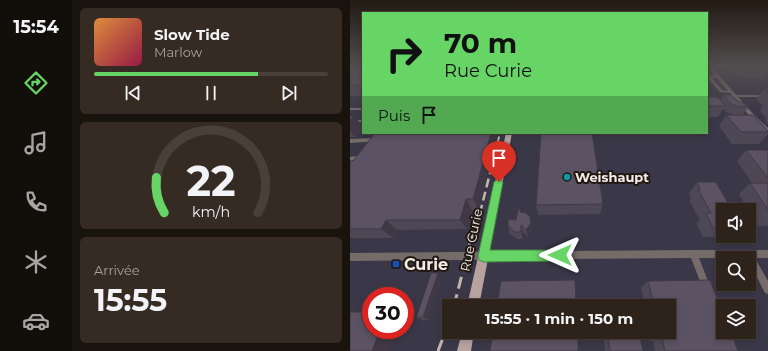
<!DOCTYPE html>
<html lang="fr">
<meta charset="utf-8">
<style>
:root{--surface:#2e231a;--page:#362b23;--text:#f1f3f6;--muted:#a7a4a2;--line:#494039;--accent:#67d466}
body{margin:0;font-family:Montserrat,sans-serif;background:var(--page);color:var(--text);height:100vh;display:flex;flex-direction:column;font-size:15px;white-space:nowrap}
*{box-sizing:border-box;margin:0}
p{font-size:13px;color:var(--muted)}
.icon{flex:none;width:22px;height:22px;fill:none;stroke:currentColor;stroke-width:2;stroke-linecap:round;stroke-linejoin:round}
.map{position:relative;flex:1;overflow:hidden}
.panel{display:flex;flex-direction:column;gap:8px;padding:8px;background:#19130e;width:278px}
.panel>*{flex:none}
.guide{position:absolute;left:12px;top:12px;width:346px;height:122px;border-radius:0px;box-shadow:0 2px 6px #0003,0 0 0 1px var(--line);background:#67d466;color:#111;overflow:hidden}
.tools{position:absolute;left:366px;top:203px;display:grid;gap:8px}
.tools a{display:grid;place-items:center;width:40px;height:40px;border-radius:0px;background:var(--surface);box-shadow:0 2px 6px #0003,0 0 0 1px var(--line);font-size:20px}
.speed{position:absolute;left:12px;top:287px;display:flex;gap:8px;font-size:20px;font-weight:700;text-align:center}
.speed>*{display:grid;place-content:center;width:52px;height:52px;border-radius:50%;background:var(--surface);box-shadow:0 2px 6px #0003,0 0 0 1px var(--line);line-height:1}
.speed .limit{border:6px solid #d22;background:#fff;color:#111}
.pin{position:absolute;display:grid;place-items:center;width:34px;height:34px;color:#fff;margin:-41px -17px;border-radius:50% 50% 50% 0;rotate:-45deg;box-shadow:0 0 4px #0007}
.pin .icon{rotate:45deg}
.me{position:absolute;width:44px;margin:-22px;rotate:270deg;stroke-linejoin:round;filter:drop-shadow(0 0 3px #0008)}
.turn{display:flex;align-items:center;gap:14px;height:84px;padding:0 16px;font-size:18px}
.turn .icon{width:52px;height:52px;stroke-width:2.5}
.turn b{display:block;font-size:28px;line-height:34px}
.then{display:flex;align-items:center;height:38px;padding:0 16px;background:#0003;gap:8px;font-size:15px}
.big{font-size:30px;font-weight:700;line-height:1.1}
.panel .widget{flex:1;display:flex;flex-direction:column;justify-content:center;gap:6px;min-width:0;padding:0 14px;border-radius:6px;background:var(--page)}
.panel .dial{align-items:center;gap:0}
.dial svg{height:104px;overflow:visible;fill:none;stroke:var(--line);stroke-width:7;stroke-linecap:round;text-anchor:middle}
.dial text{fill:var(--text);stroke:none}
.song{display:flex;align-items:center;gap:12px}
.cover{width:48px;height:48px;border-radius:6px;background:linear-gradient(135deg,hsl(30 70% 55%),hsl(340 70% 35%))}
.played{height:4px;border-radius:2px;background:linear-gradient(90deg,var(--accent) 70%,var(--line) 70%)}
.keys{display:flex;justify-content:space-around;direction:ltr}
.trip{position:absolute;left:92px;top:299px;width:234px;height:40px;border-radius:0px;background:var(--surface);box-shadow:0 2px 6px #0003,0 0 0 1px var(--line);font-weight:700;line-height:40px;text-align:center}
main{display:flex;flex:1;min-height:0}
.tab-bar{display:flex;flex-direction:column;width:72px;justify-content:space-around;align-items:center;background:#120e0a;color:var(--muted)}
.tab-bar .icon{width:28px;height:28px}
.tab-bar .current{color:var(--accent)}
.tab-bar b{font-size:18px;color:var(--text)}
.map>svg:first-child{display:block}
</style>
<main>
<nav class="tab-bar">
<b>15:54</b>
<svg class="icon current" aria-label="directions" viewBox="0 0 24 24"><path d="M12 3l9 9-9 9-9-9zM9 14v-3h6M13 9l2 2-2 2"/></svg>
<svg class="icon" aria-label="music" viewBox="0 0 24 24"><path d="M9 18V5l10-2v13"/><circle cx="6" cy="18" r="3"/><circle cx="16" cy="16" r="3"/></svg>
<svg class="icon" aria-label="phone" viewBox="0 0 24 24"><path d="M5 4h4l2 5-3 2q2 4 5 5l2-3 5 2v4C11 20 4 13 5 4z"/></svg>
<svg class="icon" aria-label="climate" viewBox="0 0 24 24"><path d="M12 3v18M4 7l16 10M4 17L20 7"/></svg>
<svg class="icon" aria-label="car" viewBox="0 0 24 24"><path d="M5 17H2v-5l4-1 3-4h7l3 4 3 1v5h-3M9 17h6M6 11h13"/><circle cx="7" cy="17" r="2"/><circle cx="17" cy="17" r="2"/></svg>
</nav>
<section class="panel">
<div class="widget">
<div class="song"><i class="cover"></i><div><b>Slow Tide</b><p>Marlow</p></div></div>
<div class="played"></div>
<div class="keys"><svg class="icon" aria-label="previous" viewBox="0 0 24 24"><path d="M18 5L8 12l10 7zM5 5v14"/></svg><svg class="icon" aria-label="pause" viewBox="0 0 24 24"><path d="M8 5v14M16 5v14"/></svg><svg class="icon" aria-label="next" viewBox="0 0 24 24"><path d="M6 5l10 7-10 7zM19 5v14"/></svg></div>
</div>
<div class="widget dial"><svg viewBox="0 0 100 80">
<path d="M14 69A42 42 0 1 1 86 69"/>
<path d="M14 69A42 42 0 0 1 8 42" stroke="#67d466"/>
<text x="50" y="56" font-size="32" font-weight="700">22</text>
<text x="50" y="72" font-size="11">km/h</text>
</svg></div>
<div class="widget"><p>Arrivée</p><b class="big">15:55</b></div>
</section>
<div class="map">
<svg width="418" height="351" viewBox="0 0 418 351">
<rect width="100%" height="100%" fill="#3d2f22"/>
<path fill="#3a3748" fill-rule="evenodd" d="M0,66H13V133H357V66H418V351H0ZM373,210H399V236H373ZM373,258H399V284H373ZM21,296H55V330H21ZM99,306H319V332H99ZM373,306H399V332H373Z"/>
<g fill="none" stroke-linecap="round" stroke-linejoin="round">
<path fill="#756b69" fill-rule="evenodd" d="M357,66H361L386,95H418V97H388L406,117L418,128V133L416,132L402,119L384,97H381V96L382,95L380,93L370,92L357,77L365,75ZM366,77L378,91L372,90L362,78Z
M0,108H13V110H0Z
M0,120H13V122H0Z
M26,138L28,139L29,140L28,141L0,143V139Z
M12,155L15,157L14,158L0,161V157Z
M343,250H418V258H405L418,281V294L415,293L399,262V258H349L360,286L359,289L356,290L353,289L341,258L0,261V253Z"/>
<path fill="#b7a29e" fill-rule="evenodd" d="M156,133H162L129,306H117Z
M112,332H124L121,351H107Z"/>
<path stroke="#c1b6ac" stroke-width="2" stroke-dasharray="7 3.5" stroke-linecap="butt" d="M140,174L150,133"/>
<path stroke="#c1b6ac" stroke-width="2.5" stroke-dasharray="9 4.5" stroke-linecap="butt" d="M117,252L131,209L140,173"/>
<path stroke="#c1b6ac" stroke-width="3" stroke-dasharray="12 6" stroke-linecap="butt" d="M104,306L118,251
M88,351L99,322"/>
</g>
<path fill="#4e4755" d="M0,66H11L8,69H13V96H0Z
M377,66H417L418,67V70L412,78H389Z
M414,89H418V124L415,120L416,118L410,111L413,106L406,99Z
M373,95L386,100L399,106L393,115L418,131V134L409,144H382L369,126L376,115H383L376,112L373,109L368,117H357V97L370,100Z
M0,116L13,126V128L5,137H0Z
M147,133L128,209L122,210L117,229L47,230L43,238H0V161H3Z
M396,150H418V226H408L399,211V210H398L389,194L400,183H402L387,161Z
M347,182L373,210V236H388L382,241H375L373,237H353L346,223L350,220L339,200L341,198L339,193Z
M253,204L250,214L188,215L186,205Z
M171,212L180,217L182,230L178,237L173,232V239H167L160,234L158,226L166,220Z
M92,277L79,320H73L66,318Z
M298,281L388,351H305L303,341H299L297,333L319,332V306H295L291,287Z
M253,301L284,306H250Z
M253,332H289L293,351H255Z"/>
<path fill="#403945" d="M4,66H11L7,70Z
M4,116L13,126V128L5,137L0,132V120Z
M141,133H147L128,209L123,199Z
M116,199L122,210L117,229L110,220Z
M180,217L182,230L178,237L176,230Z
M36,220L47,230L43,238L31,229Z
M171,225L173,232V239L171,232Z
M88,273L92,277L79,320L73,317Z
M30,330H47L39,351H22Z"/>
<path fill="#5b5263" stroke="#403945" d="M393,66H417L418,68H395Z
M2,69H13V85H0V71Z
M357,70L360,73L357,75Z
M414,89H418V93Z
M373,95H381L386,100L399,106L390,107L381,104Z
M357,97H368L375,106H357Z
M376,115H403L418,131V132H391Z
M0,116H4L0,120Z
M25,133H141L123,199H116L110,220H36L31,229H0V161H3Z
M191,133H242L253,204L186,205Z
M396,150H418V178Z
M347,182H366L382,210H373V228H363L356,213H361L348,189H350Z
M400,183H418V210Z
M168,209H170V212L176,213L180,217L181,223L176,230L171,225V232H165L158,226V219L166,220Z
M81,273H88L73,317L66,318Z
M225,280L226,306H147L151,281Z
M360,280L373,313V332H381L388,351H315L312,338H308L306,332H319V306H304L298,281Z
M253,301H283L284,306H254Z
M0,312H21V330H30L22,351H0Z
M143,332H228V351H140Z
M257,332H289L293,351H260Z"/>
<linearGradient id="sky" x2="0" y2="1"><stop stop-color="#221a13"/><stop offset="0.57" stop-color="#514d4f"/><stop offset="1" stop-color="#514d4f" stop-opacity="0"/></linearGradient>
<rect width="418" height="115" fill="url(#sky)"/>
<path fill="#67d466" stroke="#438a42" d="M149,178L153,182L140,250H210L214,251L216,255L214,260L210,261L134,262L129,260L128,256L144,182Z"/>
<circle fill="#0f9aa8" stroke="#1f1813" stroke-width="1.5" cx="217" cy="177" r="4"/>
<rect fill="#1a4fb4" stroke="#1f1813" stroke-width="1.5" x="42" y="260" width="8" height="8" rx="2"/>
<g text-anchor="middle" dominant-baseline="central" stroke-width="4" stroke-linejoin="round" paint-order="stroke">
<g font-size="13" font-weight="bold" fill="#f5ebe3" stroke="#1f1813" text-anchor="start">
<text x="225" y="177">Weishaupt</text>
</g>
<g font-size="13" fill="#f5ebe3" stroke="#1f1813">
<text transform="translate(121 240) rotate(-78)">Rue Curie</text>
</g>
<g font-size="16" font-weight="bold" fill="#f5ebe3" stroke="#1f1813" text-anchor="start">
<text x="54" y="264">Curie</text>
</g>
</g>
</svg>
<div class="tools">
<a><svg class="icon" aria-label="sound" viewBox="0 0 24 24"><path d="M4 9h4l5-4v14l-5-4H4zM17 9q2 3 0 6"/></svg></a>
<a><svg class="icon" aria-label="search" viewBox="0 0 24 24"><circle cx="10" cy="10" r="6"/><path d="M15 15l6 6"/></svg></a>
<a><svg class="icon" aria-label="layers" viewBox="0 0 24 24"><path d="M12 4l9 5-9 5-9-5zM3 14l9 5 9-5"/></svg></a>
</div>
<div class="speed"><div class="limit">30</div></div>
<div class="pin" style="left:149px;top:182px;background:#d93025"><svg class="icon" aria-label="arrive" viewBox="0 0 24 24"><path d="M6 21V4h12l-3 4 3 4H6"/></svg></div>
<svg class="me" style="left:210px;top:255px" viewBox="-20 -20 40 40"><path d="M0-17L14 15 0 8-14 15z" fill="#67d466" stroke="#fff" stroke-width="4"/></svg>
<div class="trip">15:55 · 1 min · 150 m</div>
<div class="guide">
<div class="turn"><svg class="icon" aria-label="right" viewBox="0 0 24 24"><path d="M7 20v-9h11M14 6l5 5-5 5"/></svg><div><b>70 m</b>Rue Curie</div></div>
<div class="then">Puis<svg class="icon" aria-label="arrive" viewBox="0 0 24 24"><path d="M6 21V4h12l-3 4 3 4H6"/></svg></div>
</div>
</div>
</main>
